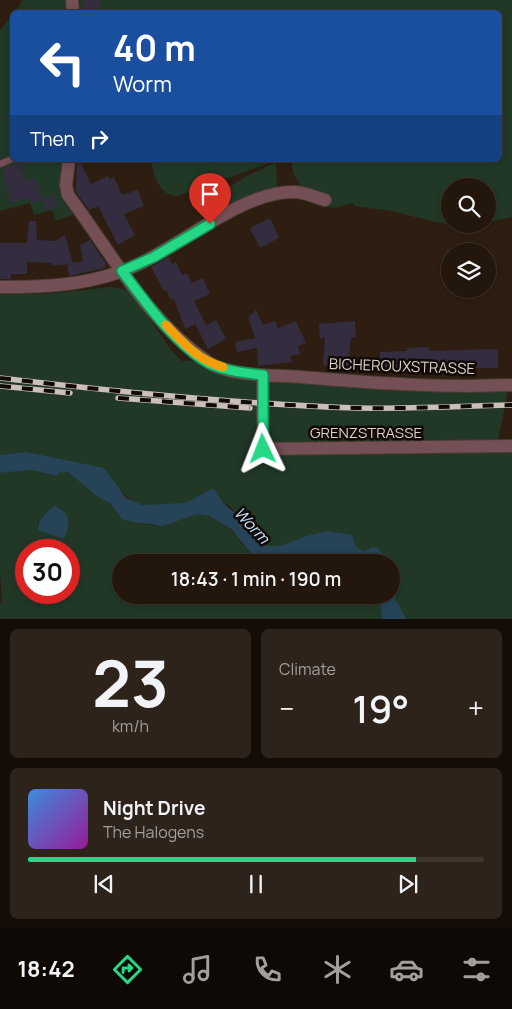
<!DOCTYPE html>
<meta charset="utf-8">
<style>
:root{--surface:#22160d;--page:#2e231b;--text:#f1f3f6;--muted:#a29f9d;--line:#3f352e;--accent:#24d886}
body{margin:0;font-family:Manrope,sans-serif;background:var(--page);color:var(--text);height:100vh;display:flex;flex-direction:column;font-size:19px;white-space:nowrap}
*{box-sizing:border-box;margin:0}
p{font-size:16px;color:var(--muted)}
.icon{flex:none;width:28px;height:28px;fill:none;stroke:currentColor;stroke-width:2;stroke-linecap:round;stroke-linejoin:round}
.map{position:relative;height:619px;overflow:hidden}
.sheet{display:flex;flex-direction:column;gap:10px;padding:10px;background:#130c07;flex:1}
.sheet>*{flex:none}
.guide{position:absolute;left:10px;top:10px;width:492px;height:152px;border-radius:8px;box-shadow:0 2px 8px #0003,0 0 0 1px var(--line);background:#1a4fa0;color:#fff;overflow:hidden}
.controls{position:absolute;left:441px;top:178px;display:grid;gap:10px}
.controls a{display:grid;place-items:center;width:55px;height:55px;border-radius:50%;background:var(--surface);box-shadow:0 2px 8px #0003,0 0 0 1px var(--line);font-size:25px}
.speed{position:absolute;left:15px;top:539px;display:flex;gap:10px;font-size:25px;font-weight:700;text-align:center}
.speed>*{display:grid;place-content:center;width:65px;height:65px;border-radius:50%;background:var(--surface);box-shadow:0 2px 8px #0003,0 0 0 1px var(--line);line-height:1}
.speed .limit{border:8px solid #d22;background:#fff;color:#111}
.pin{position:absolute;display:grid;place-items:center;width:42px;height:42px;color:#fff;margin:-51px -21px;border-radius:50% 50% 50% 0;rotate:-45deg;box-shadow:0 0 5px #0007}
.pin .icon{rotate:45deg}
.me{position:absolute;width:55px;margin:-28px;rotate:358deg;stroke-linejoin:round;filter:drop-shadow(0 0 4px #0008)}
.turn{display:flex;align-items:center;gap:18px;height:105px;padding:0 20px;font-size:22px}
.turn .icon{width:65px;height:65px;stroke-width:2.5}
.turn b{display:block;font-size:35px;line-height:42px}
.then{display:flex;align-items:center;height:48px;padding:0 20px;background:#0003;gap:10px;font-size:19px}
.big{font-size:38px;font-weight:600;line-height:1.1}
.sheet .tile{flex:1;display:flex;flex-direction:column;justify-content:center;gap:8px;min-width:0;padding:0 18px;border-radius:8px;background:var(--page)}
.sheet .dial{align-items:center;gap:0}
.dial b{font-size:65px;line-height:1}
.song{display:flex;align-items:center;gap:15px}
.cover{width:60px;height:60px;border-radius:8px;background:linear-gradient(135deg,hsl(210 70% 55%),hsl(300 70% 35%))}
.played{height:5px;border-radius:2px;background:linear-gradient(90deg,var(--accent) 85%,var(--line) 85%)}
.keys{display:flex;justify-content:space-around;direction:ltr}
.heat{display:flex;justify-content:space-between;align-items:center;font-size:28px;direction:ltr}
.sheet .tiles{flex:1;display:grid;gap:10px;grid-template-columns:1fr 1fr}
.tile:last-child{grid-column:span 2}
.trip{position:absolute;left:112px;top:554px;width:288px;height:50px;border-radius:25px;background:var(--surface);box-shadow:0 2px 8px #0003,0 0 0 1px var(--line);font-weight:600;line-height:50px;text-align:center}
.dock{display:flex;height:80px;justify-content:space-around;align-items:center;background:#0e0905;color:var(--muted)}
.dock .icon{width:35px;height:35px}
.dock .selected{color:var(--accent)}
.dock b{font-size:22px;color:var(--text)}
.map>svg:first-child{display:block}
</style>
<div class="map">
<svg width="512" height="619" viewBox="0 0 512 619">
<rect width="100%" height="100%" fill="#2d1e11"/>
<path fill="#213827" fill-rule="evenodd" d="M23,0H66L68,12H15Z
M79,0H512V217L488,222V186H450V224H473C448,227 427,220 404,214C388,209 370,209 354,206L353,203L334,208L312,204L317,191L303,189L293,173L291,160H500V12H80Z
M12,15V160H69L67,204L74,214L56,221L52,210L34,215L30,203L0,211V30Z
M150,160H278L177,196C158,195 155,176 150,160Z
M276,162L277,190L227,211L216,196L243,178Z
M112,287L130,290L171,350L182,361L203,360L234,368L381,381H510L496,450H512V619H386L381,613L382,619H0V604L2,601L0,574V473L31,470L58,476V473L68,472L77,477L98,497L107,500L116,511L133,522L157,526L117,487L93,474L0,465V294H45ZM223,503L230,506L258,544L265,546L276,562H391V595H121V562H258L230,529L209,516L200,514ZM46,512L64,539L38,529V522ZM26,550H69V592H26Z"/>
<path fill="#274358" d="M26,452L104,468L126,498L142,505L186,503L211,489L215,490L223,503L242,519L258,544L266,546H280L307,536L327,531L352,535L356,547L364,551L373,547L378,548L388,562H339L325,557L319,559L311,558L306,562H258L231,529L209,516L197,514L163,526L133,522L122,519L110,503L98,497L68,472L58,473V476L31,470L0,473V455Z
M55,506C72,514 70,524 64,539L38,530C38,518 46,512 55,506Z
M391,582L395,598L406,619H382L379,595H391Z"/>
<path fill="#332d3f" d="M84,0H100V12H84Z
M77,160H79L91,184L108,176L109,179L114,177L122,195L138,190L144,206L124,214L135,235L118,245L98,206L89,210L76,192Z
M20,162L25,181L36,178L42,200L31,203L30,198L11,203L2,169Z
M53,196L56,207L45,211L42,200Z
M270,218L279,238L260,248L250,228Z
M29,221H36L37,240L55,241L65,235L73,263L83,261L80,245L90,240L105,262V268L69,276L67,265L71,264L52,266V263L27,262V274H11V279H0V243H27Z
M169,257L172,264L176,262L182,275L187,273L192,283L203,278L210,294L194,301L206,325L216,320L226,339L208,349L195,324L185,329L174,299L171,300L166,290L164,291L151,267Z
M256,310L263,325L275,321L278,328L296,321L306,343L298,346L300,354L290,356L292,362L258,366L257,348L237,352L235,342L255,338L248,317Z
M355,321L356,337L351,338L349,360H356V371L323,365L325,337L320,339L319,324Z
M429,347V351L498,349V368L380,369V352L407,351V348Z"/>
<g fill="none" stroke-linecap="round" stroke-linejoin="round">
<defs>
<path id="service" d="M0,164L12,159"/>
<path id="minor" d="M72,0L73,12
M69,160L66,185L68,195C111,252 147,321 208,362C230,377 274,375 301,377C371,383 441,388 512,385
M0,287C43,287 79,286 120,272C173,254 238,192 292,192C302,191 315,197 325,200
M263,375V449L512,446"/>
</defs>
<use href="#service" stroke="#493b2f" stroke-width="8"/>
<use href="#minor" stroke="#493b2f" stroke-width="14"/>
<use href="#service" stroke="#744f55" stroke-width="6"/>
<use href="#minor" stroke="#744f55" stroke-width="12"/>
<defs>
<path id="rail" d="M0,378C118,392 237,404 356,408C408,409 460,406 512,405
M0,386L70,393
M118,398L250,408"/>
</defs>
<use href="#rail" stroke="#cbbfb7" stroke-width="5.5"/>
<use href="#rail" stroke="#100905" stroke-width="4" stroke-dasharray="11" stroke-linecap="butt"/>
</g>
<g fill="none" stroke-linecap="round" stroke-linejoin="round">
<defs>
<path id="route" d="M210,224L154,257L122,271C145,301 176,346 210,364C226,371 246,373 263,375V449"/>
</defs>
<use href="#route" stroke="#178c57" stroke-width="12"/>
<use href="#route" stroke="#24d886" stroke-width="9"/>
<path stroke="#f59e0b" stroke-width="9" d="M166,325C183,343 199,361 223,367"/>
</g>
<g text-anchor="middle" dominant-baseline="central" stroke-width="5" stroke-linejoin="round" paint-order="stroke">
<g font-size="15" fill="#ddd2ca" stroke="#100905">
<text transform="translate(402 366) rotate(2)">BICHEROUXSTRASSE</text>
<text x="366" y="432">GRENZSTRASSE</text>
</g>
<g font-size="16" font-style="italic" fill="#c2e1fa" stroke="#100905">
<text transform="translate(252 525) rotate(47)">Worm</text>
</g>
</g>
</svg>
<div class="controls">
<a><svg class="icon" aria-label="search" viewBox="0 0 24 24"><circle cx="10" cy="10" r="6"/><path d="M15 15l6 6"/></svg></a>
<a><svg class="icon" aria-label="layers" viewBox="0 0 24 24"><path d="M12 4l9 5-9 5-9-5zM3 14l9 5 9-5"/></svg></a>
</div>
<div class="speed"><div class="limit">30</div></div>
<div class="pin" style="left:210px;top:224px;background:#d93025"><svg class="icon" aria-label="arrive" viewBox="0 0 24 24"><path d="M6 21V4h12l-3 4 3 4H6"/></svg></div>
<svg class="me" style="left:263px;top:449px" viewBox="-20 -20 40 40"><path d="M0-17L14 15 0 8-14 15z" fill="#24d886" stroke="#fff" stroke-width="4"/></svg>
<div class="trip">18:43 · 1 min · 190 m</div>
<div class="guide">
<div class="turn"><svg class="icon" aria-label="left" viewBox="0 0 24 24"><path d="M17 20v-9H6M10 6l-5 5 5 5"/></svg><div><b>40 m</b>Worm</div></div>
<div class="then">Then<svg class="icon" aria-label="right" viewBox="0 0 24 24"><path d="M7 20v-9h11M14 6l5 5-5 5"/></svg></div>
</div>
</div>
<section class="sheet">
<div class="tiles">
<div class="tile dial"><b>23</b><p>km/h</p></div>
<div class="tile"><p>Climate</p>
<div class="heat"><a>−</a><b class="big">19°</b><a>+</a></div>
</div>
<div class="tile">
<div class="song"><i class="cover"></i><div><b>Night Drive</b><p>The Halogens</p></div></div>
<div class="played"></div>
<div class="keys"><svg class="icon" aria-label="previous" viewBox="0 0 24 24"><path d="M18 5L8 12l10 7zM5 5v14"/></svg><svg class="icon" aria-label="pause" viewBox="0 0 24 24"><path d="M8 5v14M16 5v14"/></svg><svg class="icon" aria-label="next" viewBox="0 0 24 24"><path d="M6 5l10 7-10 7zM19 5v14"/></svg></div>
</div>
</div>
</section>
<nav class="dock">
<b>18:42</b>
<svg class="icon selected" aria-label="directions" viewBox="0 0 24 24"><path d="M12 3l9 9-9 9-9-9zM9 14v-3h6M13 9l2 2-2 2"/></svg>
<svg class="icon" aria-label="music" viewBox="0 0 24 24"><path d="M9 18V5l10-2v13"/><circle cx="6" cy="18" r="3"/><circle cx="16" cy="16" r="3"/></svg>
<svg class="icon" aria-label="phone" viewBox="0 0 24 24"><path d="M5 4h4l2 5-3 2q2 4 5 5l2-3 5 2v4C11 20 4 13 5 4z"/></svg>
<svg class="icon" aria-label="climate" viewBox="0 0 24 24"><path d="M12 3v18M4 7l16 10M4 17L20 7"/></svg>
<svg class="icon" aria-label="car" viewBox="0 0 24 24"><path d="M5 17H2v-5l4-1 3-4h7l3 4 3 1v5h-3M9 17h6M6 11h13"/><circle cx="7" cy="17" r="2"/><circle cx="17" cy="17" r="2"/></svg>
<svg class="icon" aria-label="filters" viewBox="0 0 24 24"><path d="M4 7h16M4 17h16"/><circle cx="9" cy="7" r="2"/><circle cx="15" cy="17" r="2"/></svg>
</nav>
